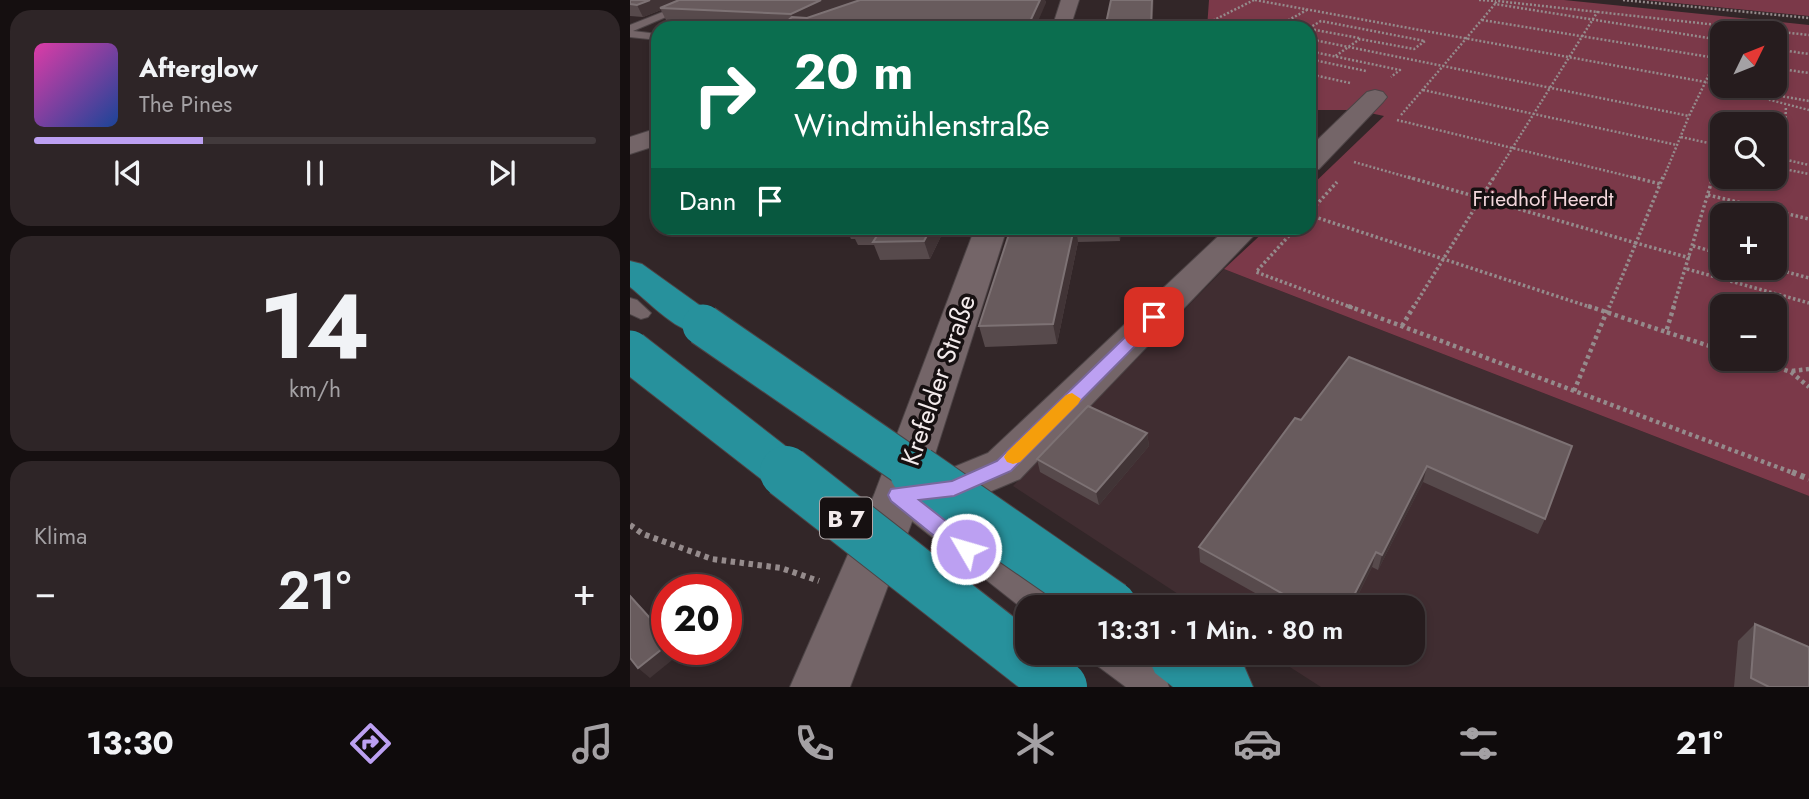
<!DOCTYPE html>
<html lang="de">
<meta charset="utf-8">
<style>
:root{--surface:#261c1e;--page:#2e2527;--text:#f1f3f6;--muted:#a4a1a4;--line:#423a3c;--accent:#bca0f2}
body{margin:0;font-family:Jost,sans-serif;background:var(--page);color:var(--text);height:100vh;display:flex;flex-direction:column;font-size:26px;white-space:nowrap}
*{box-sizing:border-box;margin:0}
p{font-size:23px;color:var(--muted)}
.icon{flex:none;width:38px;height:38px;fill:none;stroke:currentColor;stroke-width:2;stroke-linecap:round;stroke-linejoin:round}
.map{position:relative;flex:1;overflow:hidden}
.panel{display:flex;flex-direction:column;gap:10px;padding:10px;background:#150f10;width:630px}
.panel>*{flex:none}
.top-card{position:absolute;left:21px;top:21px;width:665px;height:214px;border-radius:21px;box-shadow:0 4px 10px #0003,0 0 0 2px var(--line);background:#0b6e4f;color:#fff;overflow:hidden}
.needle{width:46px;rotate:47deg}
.tools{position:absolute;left:1080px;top:21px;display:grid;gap:14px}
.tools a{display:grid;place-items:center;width:77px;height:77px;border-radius:14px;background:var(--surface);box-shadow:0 4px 10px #0003,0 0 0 2px var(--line);font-size:35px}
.speed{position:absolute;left:21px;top:574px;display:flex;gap:14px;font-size:35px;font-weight:700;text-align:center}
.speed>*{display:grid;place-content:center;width:91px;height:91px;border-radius:50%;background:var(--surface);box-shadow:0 4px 10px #0003,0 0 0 2px var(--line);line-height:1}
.speed .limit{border:10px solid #d22;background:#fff;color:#111}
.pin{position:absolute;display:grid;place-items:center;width:60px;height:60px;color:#fff;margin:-30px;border-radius:14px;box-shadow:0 4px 10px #0006}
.me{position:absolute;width:77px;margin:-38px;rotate:308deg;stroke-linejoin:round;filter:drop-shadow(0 0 5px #0008)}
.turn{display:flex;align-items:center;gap:24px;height:147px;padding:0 28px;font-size:32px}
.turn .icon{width:91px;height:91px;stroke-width:2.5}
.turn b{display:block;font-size:49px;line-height:60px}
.then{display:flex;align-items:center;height:66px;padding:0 28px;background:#0003;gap:14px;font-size:26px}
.big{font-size:52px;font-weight:600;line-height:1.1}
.panel .widget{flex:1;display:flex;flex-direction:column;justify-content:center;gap:10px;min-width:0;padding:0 24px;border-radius:21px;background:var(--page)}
.panel .dial{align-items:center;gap:0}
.dial b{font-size:91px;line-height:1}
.song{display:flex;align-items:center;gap:21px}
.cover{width:84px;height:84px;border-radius:10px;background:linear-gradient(135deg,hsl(320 70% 55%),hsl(220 70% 35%))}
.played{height:7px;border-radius:4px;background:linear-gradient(90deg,var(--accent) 30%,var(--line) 30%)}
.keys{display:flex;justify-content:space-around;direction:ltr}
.heat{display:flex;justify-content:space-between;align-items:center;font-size:38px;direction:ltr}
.trip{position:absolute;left:385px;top:595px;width:410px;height:70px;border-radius:21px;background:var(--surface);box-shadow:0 4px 10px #0003,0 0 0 2px var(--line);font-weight:600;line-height:70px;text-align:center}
.tabs{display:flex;height:112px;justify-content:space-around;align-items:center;background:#0f0b0c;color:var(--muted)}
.tabs .icon{width:49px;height:49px}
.tabs .on{color:var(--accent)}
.tabs b{font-size:32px;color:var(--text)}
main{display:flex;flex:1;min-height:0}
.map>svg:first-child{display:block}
</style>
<main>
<section class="panel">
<div class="widget">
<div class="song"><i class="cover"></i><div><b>Afterglow</b><p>The Pines</p></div></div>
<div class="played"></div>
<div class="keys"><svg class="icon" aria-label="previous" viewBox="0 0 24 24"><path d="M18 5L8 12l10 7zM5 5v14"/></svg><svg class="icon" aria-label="pause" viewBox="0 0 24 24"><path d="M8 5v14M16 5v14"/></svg><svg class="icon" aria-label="next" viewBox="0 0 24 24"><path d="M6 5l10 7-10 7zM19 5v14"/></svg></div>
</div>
<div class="widget dial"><b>14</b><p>km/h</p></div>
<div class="widget"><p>Klima</p>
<div class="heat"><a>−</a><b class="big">21°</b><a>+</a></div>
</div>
</section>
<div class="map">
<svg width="1179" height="687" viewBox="0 0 1179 687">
<rect width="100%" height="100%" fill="#322628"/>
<path fill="#402d31" d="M594,269L1179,496V687H691L638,653H782V607H568L383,486Z"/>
<path fill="#7b3949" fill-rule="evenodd" d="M579,0H934L1179,25V496L594,269L638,228H679V188L754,116L726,110H679V28H577ZM1092,33H1144V86H1092ZM1092,124H1144V177H1092ZM1092,215H1144V268H1092ZM1092,306H1144V359H1092Z
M1015,0H1179V16L1014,0Z"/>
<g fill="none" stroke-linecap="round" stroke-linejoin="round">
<defs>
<path id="service" d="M63,0H76L3,31L28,34V40L0,37V25Z
M0,298L7,300L21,313L18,317L11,319L0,314Z
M268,484L277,487L425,597L429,607H397V612L259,503L255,495L259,487Z
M460,653H502L535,675L539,687H496L465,664Z"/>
<path id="minor" d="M745,90L753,92L757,97L753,102L689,169L679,171V148L737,92Z
M28,128V145L0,154V137Z
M597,228H631L390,479L324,507L293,511L276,506L269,492L276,478L293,473L319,469L358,453Z"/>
<path id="secondary" d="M431,0H449L440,28H422Z
M345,228H377L292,495L220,687H160L244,495Z"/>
<path id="trunk" d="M0,261L12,264L86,317L92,325L86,333C54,342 24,306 0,287Z
M516,653H595L614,666L623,687H543L525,673Z"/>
</defs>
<use href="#service" stroke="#4d4446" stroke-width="2"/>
<use href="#minor" stroke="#4d4446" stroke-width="2"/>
<use href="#secondary" stroke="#4d4446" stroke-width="2"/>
<use href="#trunk" stroke="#4d4446" stroke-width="2"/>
<path stroke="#958b8c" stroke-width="2.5" stroke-dasharray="2 2" stroke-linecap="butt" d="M624,0L584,20L624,28
M625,0L1092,85
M849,0L866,1
M993,0L1179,18
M865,3L867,1L1179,35
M852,20L1092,59
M644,28L677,10
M679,28L691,21L795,41L784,49L730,39L704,57
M680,29L729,38
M679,39L813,66L865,4L1091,40
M1144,49L1179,54
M679,51L770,70L761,77
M679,59L736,71
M1144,68L1179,73
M679,74L720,83
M1094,86L1179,101
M793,90L1047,145
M1138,95L1140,100L1179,110
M771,115L813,66L1059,116L1087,58L1092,37
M767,120L1010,179
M1155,130L1156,106
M1051,137L1092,146
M1144,157L1179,165
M724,162L784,179
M1144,167L1179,174
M863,179L968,11
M1033,179L1059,116
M1082,179L1092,147"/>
<path stroke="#958b8c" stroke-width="3.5" stroke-dasharray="2.5 2.5" stroke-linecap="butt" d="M778,177L1006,243L979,308
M1003,177L1030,184
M1033,177L1006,243L1060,258
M1078,195L1179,219
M679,213L707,182
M679,215L963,308
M666,228L626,272L723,308
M1063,246L1092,254
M1142,268L1179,278
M1057,269L1179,303
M783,308L864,177
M1043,308L1083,177"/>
<path stroke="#958b8c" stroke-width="4.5" stroke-dasharray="3.5 3.5" stroke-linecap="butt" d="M718,306L1166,474
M958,306L1036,332
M1044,306L1036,332L1092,350
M772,326L784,306
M1121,359L1161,372L1179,387
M1162,371L1179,369
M944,391L979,306"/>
<path stroke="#958b8c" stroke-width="6" stroke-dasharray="4.5 4.5" stroke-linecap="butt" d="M1162,472L1179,479
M0,525L13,534L82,559L151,568L189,581"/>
<use href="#service" fill="#746568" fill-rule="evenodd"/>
<use href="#minor" fill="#746568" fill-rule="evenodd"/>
<use href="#secondary" fill="#746568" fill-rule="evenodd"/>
<use href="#trunk" fill="#27919c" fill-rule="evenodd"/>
<defs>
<path id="trunk-bridge-far1" d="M73,325L289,474
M0,351L158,474"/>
<path id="trunk-bridge" d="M156,472L431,687
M286,472L481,607"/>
</defs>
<use href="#trunk-bridge-far1" stroke="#4d4446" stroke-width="43" stroke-linecap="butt"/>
<use href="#trunk-bridge" stroke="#4d4446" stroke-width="54" stroke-linecap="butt"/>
<use href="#trunk-bridge-far1" stroke="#27919c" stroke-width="41"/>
<use href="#trunk-bridge" stroke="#27919c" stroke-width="52"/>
</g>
<path fill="#574a4c" d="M0,0H415L416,3L151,26L36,20L31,10L13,17L0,16Z
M216,228H315L300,259L250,260L244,245H228L225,239H221Z
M381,228H491L490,241L448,242L427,344L355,347L349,326Z
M719,357L915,519L908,534L793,482L748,570L742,567L722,607H650L570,562L569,547L671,420Z
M517,433L519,446L469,505L410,472L407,459Z
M1125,624L1179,687H1104L1108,641Z"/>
<path fill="#413436" d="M20,0H56L30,8L31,10L13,17L7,5Z
M191,0H236L166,27L161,14Z
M410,0H415L416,3L405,28H397Z
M522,0H524L522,28H521Z
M301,228H315L300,259L294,241Z
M444,228H446L448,242L427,344L423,324Z
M488,228H491L490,241Z
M517,433L519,446L469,505L466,492Z
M797,466L793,482L748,570L752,555Z
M746,552L742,567L722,607H718Z
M0,595L37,635V637L0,596Z
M666,596L665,607H663L664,600Z
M37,645V649H50L52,652L20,678L8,668Z"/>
<path fill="#685b5d" stroke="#7d7274" stroke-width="2" d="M0,0H20L7,5L0,4Z
M49,0H191L161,14L30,8Z
M230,0H410L397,28H149L162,17L177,18Z
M481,0H522L521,28H475Z
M252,228H301L294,241L243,242Z
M381,228H444L423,324L349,326Z
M719,357L942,446L915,519L797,466L752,555L746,552L718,607H688L666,596L664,600L569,547L665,418L671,420Z
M458,406L517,433L466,492L407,459Z
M0,596L37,637V645L8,668L0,658Z
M1125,624L1179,647V687H1139L1121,678Z"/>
<path fill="#bca0f2" stroke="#7a689d" stroke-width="2" d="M524,313L530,314L532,317L530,321L381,471L324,496L289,500L344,543L347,549L344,556L336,559L329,556L261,501L258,495L261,489L322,481L367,461L519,314Z"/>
<path fill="#f59e0b" d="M442,393L451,399L448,404L390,462L383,464L377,462L374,457L377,452L436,395Z"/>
<g text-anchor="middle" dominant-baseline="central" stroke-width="7" stroke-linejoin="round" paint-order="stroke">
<g font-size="21" fill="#f2d6db" stroke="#161011">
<text x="913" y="199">Friedhof Heerdt</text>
</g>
<rect fill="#161011" stroke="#b1a9aa" stroke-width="2" x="190" y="497.5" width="52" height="41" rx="5"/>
<g font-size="24" font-weight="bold" fill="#f3ebec">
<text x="216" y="518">B 7</text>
</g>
<g font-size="26" fill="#f3ebec" stroke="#161011">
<text transform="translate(308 380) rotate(-71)">Krefelder Straße</text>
</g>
</g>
</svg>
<div class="tools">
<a><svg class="needle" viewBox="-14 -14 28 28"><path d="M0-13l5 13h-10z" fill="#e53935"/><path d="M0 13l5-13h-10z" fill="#a4a1a4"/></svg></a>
<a><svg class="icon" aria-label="search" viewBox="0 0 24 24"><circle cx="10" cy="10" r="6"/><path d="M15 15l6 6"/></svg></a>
<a>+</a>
<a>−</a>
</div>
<div class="speed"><div class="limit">20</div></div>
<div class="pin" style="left:524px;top:317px;background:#d93025"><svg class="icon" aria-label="arrive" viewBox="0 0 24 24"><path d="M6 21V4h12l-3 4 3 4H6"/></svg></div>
<svg class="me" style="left:336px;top:549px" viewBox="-20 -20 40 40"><circle r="17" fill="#bca0f2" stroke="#fff" stroke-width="3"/><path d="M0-11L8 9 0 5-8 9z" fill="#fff"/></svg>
<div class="trip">13:31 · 1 Min. · 80 m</div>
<div class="top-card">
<div class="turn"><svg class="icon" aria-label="right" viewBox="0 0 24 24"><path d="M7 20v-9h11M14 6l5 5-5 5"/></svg><div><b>20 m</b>Windmühlenstraße</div></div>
<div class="then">Dann<svg class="icon" aria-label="arrive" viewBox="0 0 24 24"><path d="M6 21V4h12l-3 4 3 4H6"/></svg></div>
</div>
</div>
</main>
<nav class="tabs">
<b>13:30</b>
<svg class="icon on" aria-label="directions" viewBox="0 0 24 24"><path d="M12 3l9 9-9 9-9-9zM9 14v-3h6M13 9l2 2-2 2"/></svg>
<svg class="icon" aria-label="music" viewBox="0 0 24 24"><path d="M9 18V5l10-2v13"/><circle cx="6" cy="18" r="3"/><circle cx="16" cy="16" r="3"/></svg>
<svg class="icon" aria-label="phone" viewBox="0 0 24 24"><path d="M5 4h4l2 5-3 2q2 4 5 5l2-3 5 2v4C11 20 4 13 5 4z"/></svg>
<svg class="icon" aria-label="climate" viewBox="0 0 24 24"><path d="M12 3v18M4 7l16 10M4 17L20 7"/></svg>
<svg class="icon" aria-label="car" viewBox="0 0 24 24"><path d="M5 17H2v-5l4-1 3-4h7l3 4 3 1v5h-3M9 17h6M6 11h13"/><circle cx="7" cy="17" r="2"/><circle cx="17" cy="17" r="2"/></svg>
<svg class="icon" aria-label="filters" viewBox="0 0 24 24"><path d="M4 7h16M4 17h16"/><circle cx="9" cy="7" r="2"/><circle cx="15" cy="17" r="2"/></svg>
<b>21°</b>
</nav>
